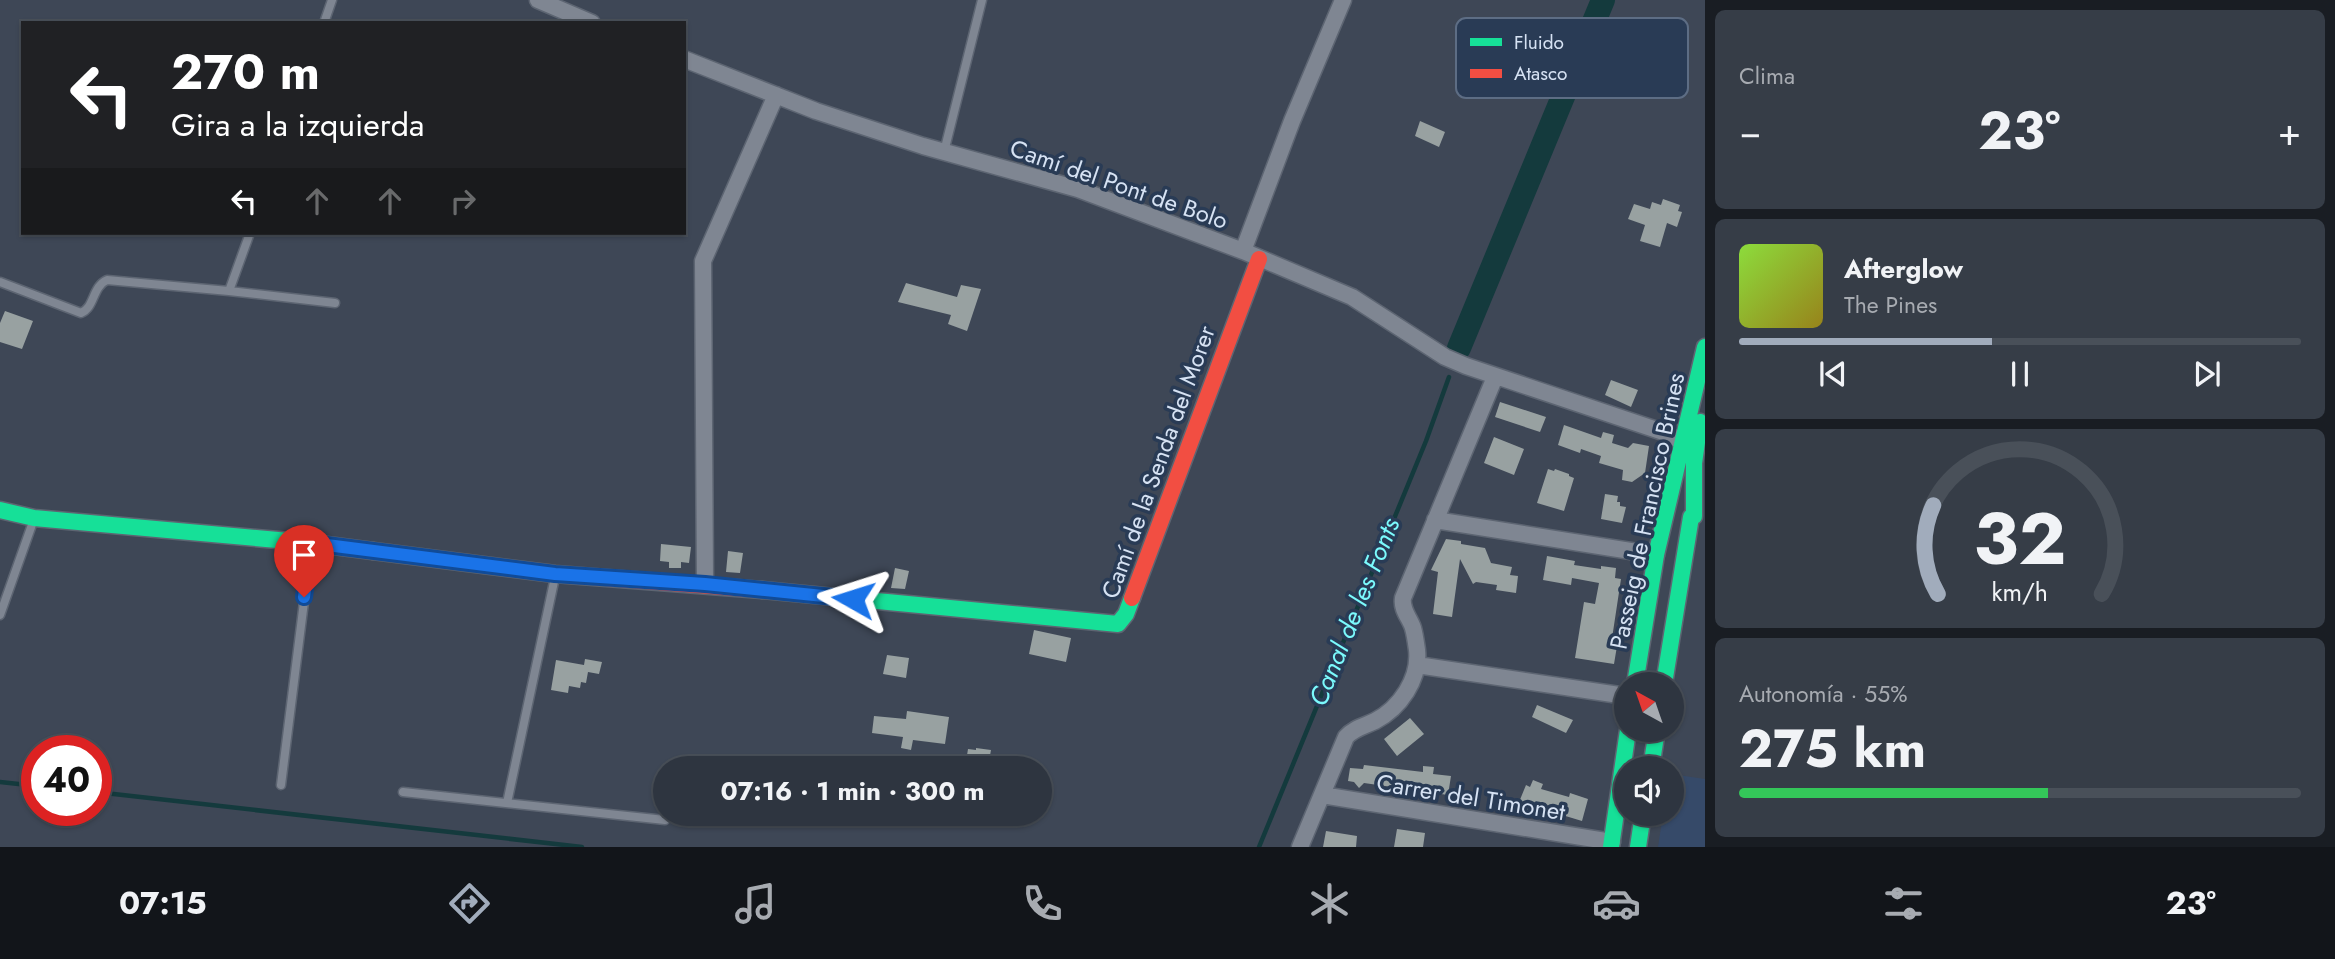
<!DOCTYPE html>
<html lang="es">
<meta charset="utf-8">
<style>
:root{--surface:#2e3540;--page:#363d47;--text:#f1f3f6;--muted:#a7abb1;--line:#495059;--accent:#a1acbc}
body{margin:0;font-family:Jost,sans-serif;background:var(--page);color:var(--text);height:100vh;display:flex;flex-direction:column;font-size:26px;white-space:nowrap}
*{box-sizing:border-box;margin:0}
p{font-size:23px;color:var(--muted)}
.icon{flex:none;width:38px;height:38px;fill:none;stroke:currentColor;stroke-width:2;stroke-linecap:round;stroke-linejoin:round}
.map{position:relative;flex:1;overflow:hidden}
.side{display:flex;flex-direction:column;gap:10px;padding:10px;background:#191d23;width:630px}
.side>*{flex:none}
.hud{position:absolute;left:21px;top:21px;width:665px;height:214px;border-radius:0px;box-shadow:0 2px 5px #0004,0 0 0 2px var(--line);background:#202124;color:#fff;overflow:hidden}
.needle{width:46px;rotate:320deg}
.buttons{position:absolute;left:1614px;top:672px;display:grid;gap:14px}
.buttons a{display:grid;place-items:center;width:70px;height:70px;border-radius:50%;background:var(--surface);box-shadow:0 2px 5px #0004,0 0 0 2px var(--line);font-size:35px}
.speed{position:absolute;left:21px;top:735px;display:flex;gap:14px;font-size:35px;font-weight:700;text-align:center}
.speed>*{display:grid;place-content:center;width:91px;height:91px;border-radius:50%;background:var(--surface);box-shadow:0 2px 5px #0004,0 0 0 2px var(--line);line-height:1}
.speed .limit{border:10px solid #d22;background:#fff;color:#111}
.pin{position:absolute;display:grid;place-items:center;width:60px;height:60px;color:#fff;margin:-72px -30px;border-radius:50% 50% 50% 0;rotate:-45deg;box-shadow:0 0 7px #0007}
.pin .icon{rotate:45deg}
.me{position:absolute;width:77px;margin:-38px;rotate:276deg;stroke-linejoin:round;filter:drop-shadow(0 0 5px #0008)}
.turn{display:flex;align-items:center;gap:24px;height:147px;padding:0 35px;font-size:32px}
.turn .icon{width:91px;height:91px;stroke-width:2.5}
.turn b{display:block;font-size:49px;line-height:60px}
.lanes{display:flex;align-items:center;height:66px;padding:0 35px;background:#0003;justify-content:center;gap:35px;direction:ltr}
.lanes .off{opacity:.35}
.big{font-size:52px;font-weight:700;line-height:1.1}
.side .tile{flex:1;display:flex;flex-direction:column;justify-content:center;gap:10px;min-width:0;padding:0 24px;border-radius:10px;background:var(--page)}
.side .dial{align-items:center;gap:0}
.dial svg{height:182px;overflow:visible;fill:none;stroke:var(--line);stroke-width:7;stroke-linecap:round;text-anchor:middle}
.dial text{fill:var(--text);stroke:none}
.song{display:flex;align-items:center;gap:21px}
.cover{width:84px;height:84px;border-radius:10px;background:linear-gradient(135deg,hsl(90 70% 55%),hsl(50 70% 35%))}
.played{height:7px;border-radius:4px;background:linear-gradient(90deg,var(--accent) 45%,var(--line) 45%)}
.keys{display:flex;justify-content:space-around;direction:ltr}
.heat{display:flex;justify-content:space-between;align-items:center;font-size:38px;direction:ltr}
.charge{height:10px;border-radius:5px;background:linear-gradient(90deg,#34c759 55%,var(--line) 0)}
.trip{position:absolute;left:653px;top:756px;width:399px;height:70px;border-radius:35px;background:var(--surface);box-shadow:0 2px 5px #0004,0 0 0 2px var(--line);font-weight:700;line-height:70px;text-align:center}
.dock{display:flex;height:112px;justify-content:space-around;align-items:center;background:#12151a;color:var(--muted)}
.dock .icon{width:49px;height:49px}
.dock .selected{color:var(--accent)}
.dock b{font-size:32px;color:var(--text)}
main{display:flex;flex:1;min-height:0}
.map>svg:first-child{display:block}
</style>
<main>
<div class="map">
<svg width="1705" height="847" viewBox="0 0 1705 847">
<rect width="100%" height="100%" fill="#3e4756"/>
<path fill="#364a69" d="M1671,774L1705,779V847H1658L1663,814H1671Z"/>
<g fill="none" stroke-linecap="round" stroke-linejoin="round">
<path stroke="#143a3d" stroke-width="4.5" d="M0,782L37,786
M96,792L582,847
M1259,847L1426,441L1449,377"/>
<path stroke="#143a3d" stroke-width="24" d="M1459,348L1603,0"/>
</g>
<path fill="#98a1a1" d="M1420,121L1445,132L1439,147L1415,136Z
M1663,199L1680,205L1678,211L1682,212L1677,227L1667,223L1660,247L1640,241L1645,225L1628,219L1634,204L1650,209L1652,202L1661,205Z
M906,283L957,297L961,285L981,289L967,331L948,324L951,315L898,302Z
M5,311L33,321L22,349L0,342V323Z
M1611,380L1638,390L1631,407L1605,395Z
M1500,402L1546,417L1540,432L1495,417Z
M1564,425L1601,438L1603,432L1614,435L1612,443L1628,448L1633,443L1649,446L1645,473L1632,482L1622,480L1623,470L1599,463L1601,456L1581,449L1580,453L1558,445Z
M1494,437L1524,449L1514,475L1484,463Z
M1548,469L1554,471L1555,469L1569,474V476L1574,478L1564,511L1537,503Z
M1605,494L1618,496L1617,502H1620V506L1626,507L1622,523L1601,519Z
M1446,539L1461,541V544L1485,548L1491,563L1512,567L1510,575L1518,576L1516,593L1496,590L1497,585L1476,582L1473,584L1460,559L1452,617L1433,614L1438,572L1431,570Z
M661,544L691,547L689,563L681,562V568H669V562L660,561Z
M728,551L743,553L740,573L726,572Z
M1547,556L1575,561L1574,565L1601,569V566L1616,568L1615,578L1621,579L1611,645L1617,646L1614,664L1575,658L1584,602L1595,604L1599,583L1572,578L1571,585L1543,580Z
M895,568L909,571L905,589L891,588Z
M1034,630L1071,638L1066,662L1029,654Z
M887,655L909,658L906,678L883,674Z
M585,659L602,662L599,674L588,672L586,683L581,682L580,688L569,686L568,693L551,690L556,660L584,665Z
M1537,705L1573,720L1566,733L1532,717Z
M907,711L949,717L945,744L913,740L911,750L901,748L903,737L872,733L874,716L906,719Z
M1410,718L1424,734L1397,756L1384,739Z
M976,748L991,750L989,761L978,759L976,768H965L968,749L976,750Z
M1364,765L1423,772V766L1434,767L1433,774L1451,776L1448,795L1364,783L1359,788L1354,782L1348,781L1350,768L1363,769Z
M1533,780L1543,784L1541,789L1569,797L1570,793L1588,799L1582,821L1539,808H1533L1532,812L1517,807L1526,785L1530,787Z
M1397,829L1425,833L1423,847H1394Z
M1326,831L1357,836L1356,847H1323Z"/>
<g fill="none" stroke-linecap="round" stroke-linejoin="round">
<defs>
<path id="lane" d="M324,23L332,0
M944,152L982,0
M0,282L81,313C95,307 92,287 107,280L229,291L250,233
M229,291L335,303
M0,615L34,519
M281,785L311,546
M403,792L665,820
M507,803L555,577"/>
<path id="street" d="M538,0L592,23
M684,59L816,111L923,146L1078,189L1243,251L1352,297L1445,357L1466,366L1669,434L1690,447
M1243,251L1292,121L1343,0
M1435,520L1656,555
M705,584L703,261L776,95
M1417,665L1626,696
M1322,795L1612,842
M1300,847L1346,737C1354,728 1365,726 1375,721C1400,708 1420,679 1417,650C1416,643 1415,635 1413,628C1410,618 1401,610 1403,598L1495,377"/>
<path id="fast" d="M0,510L34,518L311,543L373,551
M762,590L1118,624L1126,614L1132,598
M1635,684L1656,555L1705,347
M1664,684L1691,517L1694,516V463L1700,422
M1651,768L1657,730
M1611,847L1628,730
M1638,847L1643,814"/>
<path id="jam" d="M373,551L555,574L762,590
M1132,598L1259,259"/>
</defs>
<use href="#lane" stroke="#5d6572" stroke-width="11"/>
<use href="#street" stroke="#5d6572" stroke-width="19"/>
<use href="#fast" stroke="#5d6572" stroke-width="19"/>
<use href="#jam" stroke="#5d6572" stroke-width="19"/>
<use href="#lane" stroke="#7f8692" stroke-width="8"/>
<use href="#street" stroke="#7f8692" stroke-width="16"/>
<use href="#fast" stroke="#16e098" stroke-width="16"/>
<use href="#jam" stroke="#f24e42" stroke-width="16"/>
</g>
<g fill="none" stroke-linecap="round" stroke-linejoin="round">
<defs>
<path id="route" d="M304,597L311,543L555,574L705,584L853,599"/>
</defs>
<use href="#route" stroke="#114b97" stroke-width="18"/>
<use href="#route" stroke="#1a73e8" stroke-width="12"/>
</g>
<g text-anchor="middle" dominant-baseline="central" stroke-width="7" stroke-linejoin="round" paint-order="stroke">
<g font-size="24" fill="#d6e2f3" stroke="#293b55">
<text transform="translate(1119 184) rotate(19)">Camí del Pont de Bolo</text>
<text transform="translate(1158 462) rotate(-70)">Camí de la Senda del Morer</text>
<text transform="translate(1647 511) rotate(-78)">Passeig de Francisco Brines</text>
<text transform="translate(1471 797) rotate(9)">Carrer del Timonet</text>
</g>
<g font-size="26" font-style="italic" fill="#7bfafd" stroke="#293b55">
<text transform="translate(1354 612) rotate(-68)">Canal de les Fonts</text>
</g>
</g>
<rect x="1456" y="18" width="232" height="80" rx="10" fill="#293b55" stroke="#5d6d84" stroke-width="2"/>
<rect x="1470" y="38" width="32" height="8" fill="#16e098"/>
<rect x="1470" y="69" width="32" height="9" fill="#f24e42"/>
<g font-size="19" fill="#d6e2f3">
<text x="1514" y="49">Fluido</text>
<text x="1514" y="80">Atasco</text>
</g>
</svg>
<div class="buttons">
<a><svg class="needle" viewBox="-14 -14 28 28"><path d="M0-13l5 13h-10z" fill="#e53935"/><path d="M0 13l5-13h-10z" fill="#a7abb1"/></svg></a>
<a><svg class="icon" aria-label="sound" viewBox="0 0 24 24"><path d="M4 9h4l5-4v14l-5-4H4zM17 9q2 3 0 6"/></svg></a>
</div>
<div class="speed"><div class="limit">40</div></div>
<div class="pin" style="left:304px;top:597px;background:#d93025"><svg class="icon" aria-label="arrive" viewBox="0 0 24 24"><path d="M6 21V4h12l-3 4 3 4H6"/></svg></div>
<svg class="me" style="left:853px;top:599px" viewBox="-20 -20 40 40"><path d="M0-17L14 15 0 8-14 15z" fill="#1a73e8" stroke="#fff" stroke-width="4"/></svg>
<div class="trip">07:16 · 1 min · 300 m</div>
<div class="hud">
<div class="turn"><svg class="icon" aria-label="left" viewBox="0 0 24 24"><path d="M17 20v-9H6M10 6l-5 5 5 5"/></svg><div><b>270 m</b>Gira a la izquierda</div></div>
<div class="lanes"><svg class="icon" aria-label="left" viewBox="0 0 24 24"><path d="M17 20v-9H6M10 6l-5 5 5 5"/></svg><svg class="icon off" aria-label="ahead" viewBox="0 0 24 24"><path d="M12 20V5M6 11l6-6 6 6"/></svg><svg class="icon off" aria-label="ahead" viewBox="0 0 24 24"><path d="M12 20V5M6 11l6-6 6 6"/></svg><svg class="icon off" aria-label="right" viewBox="0 0 24 24"><path d="M7 20v-9h11M14 6l5 5-5 5"/></svg></div>
</div>
</div>
<section class="side">
<div class="tile"><p>Clima</p>
<div class="heat"><a>−</a><b class="big">23°</b><a>+</a></div>
</div>
<div class="tile">
<div class="song"><i class="cover"></i><div><b>Afterglow</b><p>The Pines</p></div></div>
<div class="played"></div>
<div class="keys"><svg class="icon" aria-label="previous" viewBox="0 0 24 24"><path d="M18 5L8 12l10 7zM5 5v14"/></svg><svg class="icon" aria-label="pause" viewBox="0 0 24 24"><path d="M8 5v14M16 5v14"/></svg><svg class="icon" aria-label="next" viewBox="0 0 24 24"><path d="M6 5l10 7-10 7zM19 5v14"/></svg></div>
</div>
<div class="tile dial"><svg viewBox="0 0 100 80">
<path d="M14 69A42 42 0 1 1 86 69"/>
<path d="M14 69A42 42 0 0 1 12 30" stroke="#a1acbc"/>
<text x="50" y="56" font-size="32" font-weight="700">32</text>
<text x="50" y="72" font-size="11">km/h</text>
</svg></div>
<div class="tile"><p>Autonomía · 55%</p><b class="big">275 km</b><div class="charge"></div></div>
</section>
</main>
<nav class="dock">
<b>07:15</b>
<svg class="icon selected" aria-label="directions" viewBox="0 0 24 24"><path d="M12 3l9 9-9 9-9-9zM9 14v-3h6M13 9l2 2-2 2"/></svg>
<svg class="icon" aria-label="music" viewBox="0 0 24 24"><path d="M9 18V5l10-2v13"/><circle cx="6" cy="18" r="3"/><circle cx="16" cy="16" r="3"/></svg>
<svg class="icon" aria-label="phone" viewBox="0 0 24 24"><path d="M5 4h4l2 5-3 2q2 4 5 5l2-3 5 2v4C11 20 4 13 5 4z"/></svg>
<svg class="icon" aria-label="climate" viewBox="0 0 24 24"><path d="M12 3v18M4 7l16 10M4 17L20 7"/></svg>
<svg class="icon" aria-label="car" viewBox="0 0 24 24"><path d="M5 17H2v-5l4-1 3-4h7l3 4 3 1v5h-3M9 17h6M6 11h13"/><circle cx="7" cy="17" r="2"/><circle cx="17" cy="17" r="2"/></svg>
<svg class="icon" aria-label="filters" viewBox="0 0 24 24"><path d="M4 7h16M4 17h16"/><circle cx="9" cy="7" r="2"/><circle cx="15" cy="17" r="2"/></svg>
<b>23°</b>
</nav>
